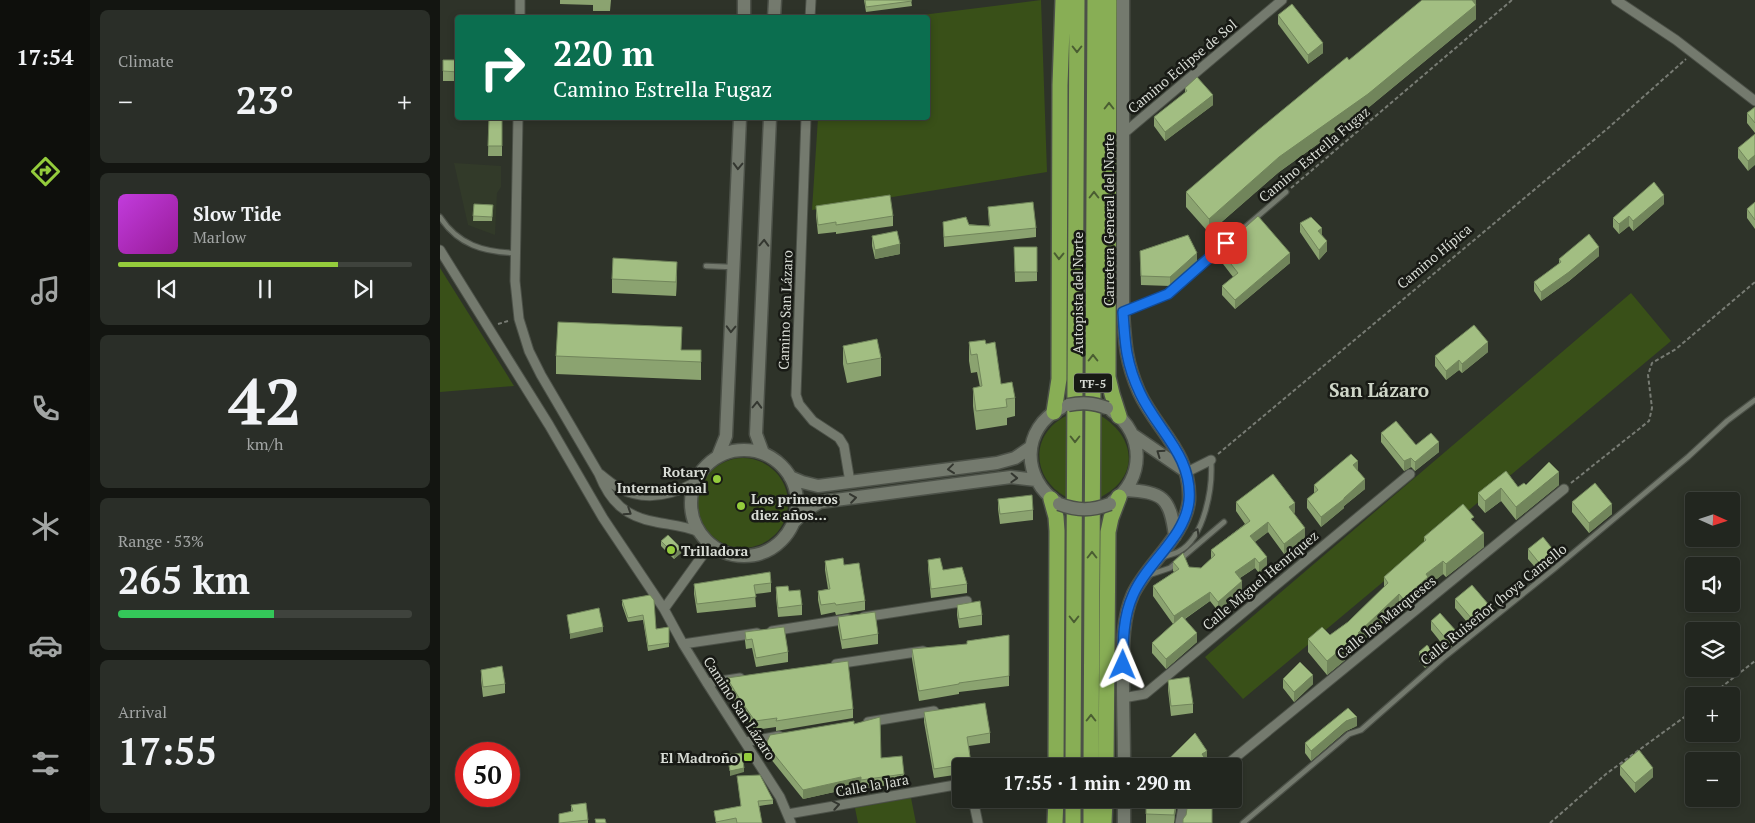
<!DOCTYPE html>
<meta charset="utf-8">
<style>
:root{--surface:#22261f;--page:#2a2e28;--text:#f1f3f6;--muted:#a2a5a4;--line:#3f433d;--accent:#94cc3c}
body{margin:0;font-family:"PT Serif",serif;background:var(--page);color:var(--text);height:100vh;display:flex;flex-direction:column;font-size:19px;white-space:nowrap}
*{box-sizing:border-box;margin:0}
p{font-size:16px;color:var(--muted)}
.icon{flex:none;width:28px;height:28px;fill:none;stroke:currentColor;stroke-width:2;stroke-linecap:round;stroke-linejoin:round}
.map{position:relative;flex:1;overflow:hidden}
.sheet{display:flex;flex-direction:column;gap:10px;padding:10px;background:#131511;width:350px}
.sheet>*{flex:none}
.banner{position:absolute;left:15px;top:15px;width:475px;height:105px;border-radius:5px;box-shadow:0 2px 8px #0003,0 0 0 1px var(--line);background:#0b6e4f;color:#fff;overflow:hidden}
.needle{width:32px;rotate:93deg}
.buttons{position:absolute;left:1245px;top:492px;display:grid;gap:10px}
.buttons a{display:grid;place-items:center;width:55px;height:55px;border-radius:5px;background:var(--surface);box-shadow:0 2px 8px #0003,0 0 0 1px var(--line);font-size:25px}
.speed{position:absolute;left:15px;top:742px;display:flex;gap:10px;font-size:25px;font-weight:700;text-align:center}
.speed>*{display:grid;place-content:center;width:65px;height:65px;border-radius:50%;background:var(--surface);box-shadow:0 2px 8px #0003,0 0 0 1px var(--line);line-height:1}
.speed .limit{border:8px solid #d22;background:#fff;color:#111}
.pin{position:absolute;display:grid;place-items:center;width:42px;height:42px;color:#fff;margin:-21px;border-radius:10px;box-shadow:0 2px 8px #0006}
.me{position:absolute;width:55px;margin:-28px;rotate:1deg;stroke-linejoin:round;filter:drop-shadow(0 0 4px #0008)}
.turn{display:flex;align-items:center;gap:18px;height:105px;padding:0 15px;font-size:22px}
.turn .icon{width:65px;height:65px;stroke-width:2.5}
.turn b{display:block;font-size:35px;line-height:42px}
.big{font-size:38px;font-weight:800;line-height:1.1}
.sheet .tile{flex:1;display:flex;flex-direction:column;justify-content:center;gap:8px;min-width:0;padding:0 18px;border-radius:8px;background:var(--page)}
.sheet .dial{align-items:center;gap:0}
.dial b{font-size:65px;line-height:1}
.song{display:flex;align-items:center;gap:15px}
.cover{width:60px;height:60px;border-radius:8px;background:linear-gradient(135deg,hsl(290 70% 55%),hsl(300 70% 35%))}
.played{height:5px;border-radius:2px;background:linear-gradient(90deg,var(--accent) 75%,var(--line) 75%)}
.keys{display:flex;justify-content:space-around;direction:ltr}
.heat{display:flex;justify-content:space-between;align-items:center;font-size:28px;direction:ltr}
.charge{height:8px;border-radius:4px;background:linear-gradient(90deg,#34c759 53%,var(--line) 0)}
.trip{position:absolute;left:512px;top:758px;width:290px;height:50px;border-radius:5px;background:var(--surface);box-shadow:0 2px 8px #0003,0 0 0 1px var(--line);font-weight:800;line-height:50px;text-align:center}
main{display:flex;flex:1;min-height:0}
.tabs{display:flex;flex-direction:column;width:90px;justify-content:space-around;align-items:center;background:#0e0f0c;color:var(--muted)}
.tabs .icon{width:35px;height:35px}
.tabs .selected{color:var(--accent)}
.tabs b{font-size:22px;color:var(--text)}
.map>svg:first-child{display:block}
</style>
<main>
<nav class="tabs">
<b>17:54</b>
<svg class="icon selected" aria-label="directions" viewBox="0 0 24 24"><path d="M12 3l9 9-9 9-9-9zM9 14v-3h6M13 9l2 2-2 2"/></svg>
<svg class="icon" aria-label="music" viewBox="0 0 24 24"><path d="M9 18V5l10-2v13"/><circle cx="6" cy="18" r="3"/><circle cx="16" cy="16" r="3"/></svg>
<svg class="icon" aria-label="phone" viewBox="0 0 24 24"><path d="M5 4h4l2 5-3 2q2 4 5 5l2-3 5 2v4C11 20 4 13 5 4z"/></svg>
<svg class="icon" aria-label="climate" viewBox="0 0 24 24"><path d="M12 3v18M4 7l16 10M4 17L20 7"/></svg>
<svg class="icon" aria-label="car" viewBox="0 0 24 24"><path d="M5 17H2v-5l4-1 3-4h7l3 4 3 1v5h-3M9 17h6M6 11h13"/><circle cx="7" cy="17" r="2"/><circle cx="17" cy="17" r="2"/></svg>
<svg class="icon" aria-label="filters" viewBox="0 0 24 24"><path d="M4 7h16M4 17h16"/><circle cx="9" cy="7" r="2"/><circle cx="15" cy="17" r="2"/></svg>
</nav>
<section class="sheet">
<div class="tile"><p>Climate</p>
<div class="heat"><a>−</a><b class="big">23°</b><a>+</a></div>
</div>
<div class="tile">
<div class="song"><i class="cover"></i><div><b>Slow Tide</b><p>Marlow</p></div></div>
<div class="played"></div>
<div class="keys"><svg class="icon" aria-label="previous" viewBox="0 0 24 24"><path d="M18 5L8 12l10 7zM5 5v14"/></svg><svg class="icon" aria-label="pause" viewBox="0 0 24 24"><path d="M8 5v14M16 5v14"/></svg><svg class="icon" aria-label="next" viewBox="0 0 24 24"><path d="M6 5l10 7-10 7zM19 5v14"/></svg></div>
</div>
<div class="tile dial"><b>42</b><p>km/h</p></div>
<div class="tile"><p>Range · 53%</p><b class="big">265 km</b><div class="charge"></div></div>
<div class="tile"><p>Arrival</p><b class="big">17:55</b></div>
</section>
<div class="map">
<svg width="1315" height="823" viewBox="0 0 1315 823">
<rect width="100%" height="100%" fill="#2e3329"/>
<path fill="#323a29" d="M14,163L61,166V187L57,193L55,235L28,225Z"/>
<path fill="#395018" d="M601,0L607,172L372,210L378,118H488V18L466,17Z
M0,268L74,386L0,392Z
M1191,293L1231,341L803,699L765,657Z
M626,416V497C591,478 590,434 626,416Z
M661,416C696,437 700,477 661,497Z
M258 503a45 45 0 1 1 90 0a45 45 0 1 1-90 0Z
M471,798L476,823H418L415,808Z"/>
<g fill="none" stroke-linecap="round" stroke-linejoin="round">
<defs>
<path id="lane" d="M0,217C18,245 44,252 75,253
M266,266L292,267
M685,311L727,294L846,192
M724,557C728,555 734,554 738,552C765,538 773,487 771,460
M709,575L730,568L784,522
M803,823L909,734L921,730L1002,659L1114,569L1248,457L1287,421L1315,400"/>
<path id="street" d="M1176,0L1236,40L1315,101
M80,18V0
M370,18L371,0
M78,118L75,281L79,319L89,351L101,375L159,474C170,502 186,517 216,522C231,525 245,526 259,532
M366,118L356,395L359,404L373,421L399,438L404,446L410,482
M683,134L842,0
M0,250L109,425L163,518L224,609L243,644L267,683L340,797L351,823
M747,472L771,460
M160,474C166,479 172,484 179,488C204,501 230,496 254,483
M224,609L270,545
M424,617L527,601
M332,631L408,619
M243,644L317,633
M396,664L483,651
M267,683L300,678
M683,698L705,694L970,474
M428,722L494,711
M305,742L339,736
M785,766L1124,489
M533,799L538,823
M348,814L521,784
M740,823L744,801L746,799"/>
<path id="secondary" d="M304,0V18
M683,0V312C685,344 686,362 699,392C717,431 751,452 749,500C746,535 708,563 693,594C681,621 683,653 683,683C683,711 684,738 684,766
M334,18L335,0
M672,411C705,433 705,480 672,502
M693,435L747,472
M251 503a53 53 0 1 1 106 0a53 53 0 1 1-106 0Z
M323,453L316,434L330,118
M278,456L286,436L300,118
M350,477L362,482L378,486L557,463L575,458L591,447
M685,490C723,492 730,497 735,536
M618,503C581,479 581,428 621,408
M354,522L366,510L380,502L571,477L596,480
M684,799V823"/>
<path id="highway" d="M669,0L668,377L672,394L679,416
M614,412L619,379L620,85L623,0
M611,499L616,517L617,531L616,766
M633,766L637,0
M651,766L655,0
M666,766L668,532L671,518L679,497
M633,799V823
M615,823L616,799
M651,823V799
M664,823L665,799"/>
</defs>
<use href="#lane" stroke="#4c5148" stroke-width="7"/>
<use href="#street" stroke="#4c5148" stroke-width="11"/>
<use href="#secondary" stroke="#4c5148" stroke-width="15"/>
<use href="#highway" stroke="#4c5148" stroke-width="18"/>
<path stroke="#787c74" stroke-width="2" stroke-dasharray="4 2.5" stroke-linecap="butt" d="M851,188L1072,0
M58,324L68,321
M778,454L1167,129L1246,59
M1131,483L1209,421L1212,408L1208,375L1212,363L1236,349L1315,282
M1270,696L1315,661
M1110,823L1166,774L1254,710"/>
<use href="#lane" stroke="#747a6e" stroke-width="4.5"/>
<use href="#street" stroke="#747a6e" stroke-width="9"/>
<use href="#secondary" stroke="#747a6e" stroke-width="12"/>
<use href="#highway" stroke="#88ae55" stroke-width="15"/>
<defs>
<path id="secondary-bridge" d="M628,405C643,402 653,403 667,408
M619,504C638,511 651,511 670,504"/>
</defs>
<use href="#secondary-bridge" stroke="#4c5148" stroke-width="15" stroke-linecap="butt"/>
<use href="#secondary-bridge" stroke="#747a6e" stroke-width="12"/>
</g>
<path fill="#8ba370" d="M120,0H171L170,11H153V5L120,4Z
M424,0H471L472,6L426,12Z
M1036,0V19L928,108L839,172L769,233L746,207V192L909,60Z
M838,15L883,53L868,64L838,24Z
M3,60H18V81H3Z
M745,88L773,105L725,141L714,126V117L745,93Z
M1315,107V133L1307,123V113Z
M49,118H62V156H48Z
M1315,134L1308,171L1298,158V148Z
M1315,202V229L1307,218V209Z
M34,204L53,205L52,221H33Z
M1224,204L1193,231L1189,226L1179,234L1173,227V218Z
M376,206L453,216V226L396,234V232L378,234L376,216Z
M548,207L596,228V237L504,247L503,222L549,226Z
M860,223L882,235L887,251L879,260L860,232Z
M432,236L460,254L435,259L432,246Z
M574,247H597V281L575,282Z
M780,250L850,263L795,309L782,295V286L793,277L780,260Z
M700,251L757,263L730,286L701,285Z
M1159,256L1129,281L1101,301L1094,291V282L1119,264V259Z
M237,276L236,296L172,293V279Z
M529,342L546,344L561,384L575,398V416L567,418V425L536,430L533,406V388L540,387L537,372L531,373L529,361Z
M403,346L441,358V376L407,383L403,364Z
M242,350H261V380L116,374V356Z
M1048,352L1022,373L1019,370L1006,380L995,366V356Z
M941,433L976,445L999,452L975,471L971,467L964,471L941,442Z
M917,471L925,489L904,506V508L881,527L867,508V499L874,493V485Z
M1066,471L1078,487L1086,485H1119L1076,520L1061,501L1045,513L1038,505V493Z
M558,499L593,510V520L560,524L558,509Z
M796,502L855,512L854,513L865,538L844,554L828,532L814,542L827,567L819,573L815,568L800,578L802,590L778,611L770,601L745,619L757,642L726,669L712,653V643L733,624L713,596V586L734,572L733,571V562L749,567L761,568L771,559V550L805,524L796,511Z
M1132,502L1172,514L1149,533L1132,512Z
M1034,521L1044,547L1006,577L1003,574L988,586V590L963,613L959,608L919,645V647L910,656L887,675L868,652V639L890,635L908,622L944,587V577L984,542V537Z
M221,541L241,553L234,559L221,546Z
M1088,549L1115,561L1100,573L1088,559Z
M488,560L503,570L527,584V593L491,598L488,569Z
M385,561L404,565L425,601V610L396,615L395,612L381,615L378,600V591L388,589L385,570Z
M331,583V592L315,594L316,607L257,613L254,594V584Z
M336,587L349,591L362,605V615L338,617L336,597Z
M210,595L216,629L229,627V647L208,651L203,620L188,622L182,605V600Z
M1015,599L1049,614L1032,628L1015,608Z
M517,605L542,615V625L519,628L517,615Z
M398,617L438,634V644L402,649L398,627Z
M991,621L1017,642L1007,650L991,630Z
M305,632L348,652V662L316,667L312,648L306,649L305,641Z
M569,635V686L519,692V694L479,701L472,659V649L527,644V641Z
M979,652L993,662L985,668L979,661Z
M41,670L65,684V693L43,697L41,680Z
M287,678L413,709V718L336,731V727L315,730L301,711L287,688Z
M843,679L873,684L854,702L843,688Z
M728,680L753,704V713L731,716L728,690Z
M484,712L550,733V743L529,746L531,766H521V774L494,778L484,722Z
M414,724L441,758L464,774V783L421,789V786L363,799L326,753V744Z
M917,726L906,731L871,761L865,753V743Z
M1180,766L1213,777L1195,793L1180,775Z
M297,776L333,800V804L319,806L322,823H276L274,811L301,806Z
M706,799L737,807L736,808L734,823H706Z
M131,805L148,820V823H119V814L131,812Z"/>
<path fill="#71855b" d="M1029,0H1036V19L928,108L839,172L769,233V219L839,157Z
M883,43V53L868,64V55Z
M773,95V105L725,141V132Z
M1315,155V165L1308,171V161Z
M1224,195V204L1193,231V221Z
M1189,216V226L1179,234V224Z
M882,228V237L878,231Z
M887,241V251L879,260V250Z
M460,244V254L435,259V250Z
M1159,247V256L1129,281L1101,301V292Z
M757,253V263L730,286V277Z
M850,253V263L795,309V300Z
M237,262V276L236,296V282Z
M1048,342V352L1022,373V364Z
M1019,360V370L1006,380V371Z
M999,442V452L975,471V462Z
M971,458V467L964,471V461Z
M918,461V471L913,475V465Z
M1119,472V485L1076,520V507Z
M925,479V489L904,506V508L881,527V517Z
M1061,488V501L1045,513V501Z
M855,503V512L849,517V507Z
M1172,504V514L1149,533V523Z
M828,522V532L810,546V536Z
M865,528V538L844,554V544Z
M1044,533V547L1006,577V564Z
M241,548V553L234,559V554Z
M1115,552V561L1100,573V564Z
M827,557V567L819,573V563Z
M815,558V568L795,581V572Z
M1003,561V574L988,586V590L963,613V599L986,574Z
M802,581V590L778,611V602Z
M770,592V601L734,626V616Z
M959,594V608L919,645V647L910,656L887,675V661Z
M1049,605V614L1032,628V619Z
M163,627V632L130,639V634Z
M1017,632V642L1007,650V640Z
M757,633V642L726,669V659Z
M993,652V662L985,668V659Z
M873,675V684L854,702V692Z
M917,717V726L906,731L871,761V751L906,721Z
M767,751V761L762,754Z
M304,768V772L290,776V771Z
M1213,768V777L1195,793V783Z
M421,777V786L363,799V790Z
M735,799H739L736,808L734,823V815L732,803Z"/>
<path fill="#a2be82" stroke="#71855b" d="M425,0H471L472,1L426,7Z
M982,0H1032L1036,5L928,94L839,157L769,219L746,192L817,131L907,57L909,60Z
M852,4L883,43L868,55L838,15Z
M3,60H18V72L3,71Z
M757,77L773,95L725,132L714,117L747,91L745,88Z
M1315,107V123L1307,113Z
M49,118H62V146H48Z
M1315,134V155L1308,161L1298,148Z
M1214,182L1224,195L1193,221L1189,216L1179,224L1173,218Z
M450,195L453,216L396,225V222L378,225L376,206Z
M593,202L596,228L504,237L503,222L526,217L529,225L550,226L548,207Z
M1315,202V220L1307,209Z
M34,204L53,205L52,217L33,216Z
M818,216L850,253L795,300L782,286L798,273L780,250Z
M871,217L882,228L878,231L887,241L879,250L860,223Z
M457,231L460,244L435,250L432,236Z
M1149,234L1159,247L1129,272L1101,292L1094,282L1121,262L1119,259Z
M748,235L757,253L730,277L701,276L700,251Z
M574,247H597V272H575Z
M173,258L237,262L236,282L172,279Z
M118,322L242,327L241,350H261V362L116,356Z
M1034,325L1048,342L1022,364L1019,360L1006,371L995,356Z
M437,339L441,358L407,364L403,346Z
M545,340L546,344L555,342L561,384L572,382L575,398L566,399L567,407L536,411L533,388L542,386L537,354L531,355L529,342Z
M956,421L976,445L991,433L999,442L975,462L971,458L964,461L941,433Z
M911,454L918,461L913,465L925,479L904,498V499L881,517L867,499L878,490L874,485Z
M1109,462L1119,472L1076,507L1061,488L1045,501L1038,493L1066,471L1078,487L1084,483L1086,485Z
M833,474L855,503L849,507L865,528L844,544L828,522L810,536L827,557L819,563L815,558L795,572L802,581L778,602L770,592L734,616L713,586L739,569L733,562L743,553L749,567L761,568L775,555L771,550L810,521L796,502Z
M1155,483L1172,504L1149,523L1132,502Z
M592,495L593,510L560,514L558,499Z
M1023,504L1034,517L1031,519L1044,533L1006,564L1003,561L986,574L988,577L963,599L959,594L918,633L919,634L910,642L887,661L868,639L882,627L890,635L908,622L948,583L944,577L986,540L984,537Z
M228,535L241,548L234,554L221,541Z
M1103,537L1115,552L1100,564L1088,549Z
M403,558L404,565L419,563L425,601L396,605L395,603L381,605L378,591L390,589L385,561Z
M500,558L503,570L522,567L527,584L491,589L488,560Z
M330,572L331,583L314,585L316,597L257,604L254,584Z
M1032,585L1049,605L1032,619L1015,599Z
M348,586L349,591L360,590L362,605L338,608L336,587Z
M210,595L214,600L216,629L229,627V643L208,646L203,615L188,618L182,600Z
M540,601L542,615L519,619L517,605Z
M159,608L163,627L130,634L127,615Z
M435,612L438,634L402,640L398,617Z
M1000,613L1017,632L1007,640L991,621Z
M742,616L757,633L726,659L712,643Z
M344,627L348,652L316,658L312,639L306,640L305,632Z
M569,635V676L519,683V684L479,691L472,649L527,644V641Z
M987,645L993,652L985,659L979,652Z
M408,661L413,709L336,721L337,718L315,721L301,701L287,678Z
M860,662L873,675L854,692L843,679Z
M62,666L65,684L43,687L41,670Z
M749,677L753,704L731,706L728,680Z
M545,703L550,733L527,737L531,763L494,769L484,712Z
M908,708L917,717L906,721L871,751L865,743Z
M440,717L441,758L462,756L464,774L421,780V777L363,790L326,744L330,735L414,721V724Z
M755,733L767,751L762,754L768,763L765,766H722Z
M1199,750L1213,768L1195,783L1180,766Z
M302,753L304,768L290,771L287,755Z
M320,775L333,800L318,801L322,823H297L296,818L276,822L274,811L301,806L297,776Z
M706,799H735L732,803H736L734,815L706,814Z
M772,801V823H743V819L746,815L748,802Z
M146,803L148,820L119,823V814L133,811L131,805Z
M155,819H165L166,823H156Z"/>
<defs><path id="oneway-chevron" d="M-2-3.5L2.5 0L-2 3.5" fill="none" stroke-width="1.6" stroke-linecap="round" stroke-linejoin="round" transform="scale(1.25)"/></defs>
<g stroke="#4a5d32">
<use href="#oneway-chevron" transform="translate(637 49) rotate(90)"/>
<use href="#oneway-chevron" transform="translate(669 106) rotate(-90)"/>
<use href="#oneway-chevron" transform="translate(654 195) rotate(-90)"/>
<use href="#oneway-chevron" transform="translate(619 256) rotate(91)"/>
<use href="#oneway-chevron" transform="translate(653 358) rotate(-90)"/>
<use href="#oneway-chevron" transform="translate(635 439) rotate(90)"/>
<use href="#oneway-chevron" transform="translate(652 555) rotate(-90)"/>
<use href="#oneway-chevron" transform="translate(634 619) rotate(90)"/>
<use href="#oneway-chevron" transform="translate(651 718) rotate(-90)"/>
</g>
<g stroke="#343730">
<use href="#oneway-chevron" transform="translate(298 166) rotate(92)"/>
<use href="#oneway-chevron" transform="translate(324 243) rotate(-88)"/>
<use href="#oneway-chevron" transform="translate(291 329) rotate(92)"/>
<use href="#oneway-chevron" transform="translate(317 405) rotate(-88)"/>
<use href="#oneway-chevron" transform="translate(720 453) rotate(-145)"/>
<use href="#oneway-chevron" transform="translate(511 469) rotate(173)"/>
<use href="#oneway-chevron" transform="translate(574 478) rotate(2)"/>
<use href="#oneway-chevron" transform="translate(413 498) rotate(-8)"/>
<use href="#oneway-chevron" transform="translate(188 512) rotate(33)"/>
<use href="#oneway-chevron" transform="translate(756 532) rotate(-60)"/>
<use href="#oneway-chevron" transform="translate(396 805) rotate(-10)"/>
</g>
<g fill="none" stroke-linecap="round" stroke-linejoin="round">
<defs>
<path id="route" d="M683,665C683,641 683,617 693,595C707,562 745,538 749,501C753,456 717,430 700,393C686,363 685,344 683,312L728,294L786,243"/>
</defs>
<use href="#route" stroke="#114b97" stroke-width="12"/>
<use href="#route" stroke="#1a73e8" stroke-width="9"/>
</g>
<g fill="#94cc3c" stroke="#181a15" stroke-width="2">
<circle cx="277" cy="479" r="5"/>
<circle cx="301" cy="506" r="5"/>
<circle cx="231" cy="550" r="5"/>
<rect x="303" y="752" width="10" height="10" rx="2.5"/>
</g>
<g text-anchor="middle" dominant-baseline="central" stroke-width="5" stroke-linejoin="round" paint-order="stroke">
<rect fill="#181a15" stroke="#9ea29b" stroke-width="1" x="634" y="373.5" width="38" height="19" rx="4"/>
<g font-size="12" font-weight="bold" fill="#d8dcd5">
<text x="653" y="383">TF-5</text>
</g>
<g font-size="14" fill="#d8dcd5" stroke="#181a15">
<text transform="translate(742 66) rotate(-40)">Camino Eclipse de Sol</text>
<text transform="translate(874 154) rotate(-40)">Camino Estrella Fugaz</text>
<text transform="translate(668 220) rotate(-90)">Carretera General del Norte</text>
<text transform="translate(994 256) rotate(-40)">Camino Hípica</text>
<text transform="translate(637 293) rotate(-90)">Autopista del Norte</text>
<text transform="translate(345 310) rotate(-88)">Camino San Lázaro</text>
<text transform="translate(820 580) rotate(-40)">Calle Miguel Henríquez</text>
<text transform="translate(1053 604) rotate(-39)">Calle Ruiseñor (hoya Camello</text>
<text transform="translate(946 617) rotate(-39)">Calle los Marqueses</text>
<text transform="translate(300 708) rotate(57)">Camino San Lázaro</text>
<text transform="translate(432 785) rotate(-10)">Calle la Jara</text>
</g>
<g font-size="14" font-weight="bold" fill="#d8dcd5" stroke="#181a15" text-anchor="end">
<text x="267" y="471">Rotary<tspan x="267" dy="16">International</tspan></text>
<text x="311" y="498" text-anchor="start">Los primeros<tspan x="311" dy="16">diez años...</tspan></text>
<text x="241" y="550" text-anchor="start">Trilladora</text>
<text x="298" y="757">El Madroño</text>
</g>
<g font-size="19" font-weight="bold" fill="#cfd6c8" stroke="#181a15">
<text x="939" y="389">San Lázaro</text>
</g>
</g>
</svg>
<div class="buttons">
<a><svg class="needle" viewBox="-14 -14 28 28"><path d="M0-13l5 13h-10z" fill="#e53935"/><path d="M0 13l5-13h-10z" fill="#a2a5a4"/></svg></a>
<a><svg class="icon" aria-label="sound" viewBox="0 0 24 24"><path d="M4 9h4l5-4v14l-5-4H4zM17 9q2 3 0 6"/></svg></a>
<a><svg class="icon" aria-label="layers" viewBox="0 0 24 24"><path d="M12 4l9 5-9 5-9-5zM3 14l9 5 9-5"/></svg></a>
<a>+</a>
<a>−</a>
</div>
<div class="speed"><div class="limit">50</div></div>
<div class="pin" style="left:786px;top:243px;background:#d93025"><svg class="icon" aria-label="arrive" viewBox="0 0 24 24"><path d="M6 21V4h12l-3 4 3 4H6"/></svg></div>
<svg class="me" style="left:683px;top:665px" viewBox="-20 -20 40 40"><path d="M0-17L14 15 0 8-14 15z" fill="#1a73e8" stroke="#fff" stroke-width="4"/></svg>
<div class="trip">17:55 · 1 min · 290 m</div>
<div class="banner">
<div class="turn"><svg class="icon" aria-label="right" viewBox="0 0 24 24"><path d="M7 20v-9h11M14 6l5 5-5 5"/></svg><div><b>220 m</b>Camino Estrella Fugaz</div></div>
</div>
</div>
</main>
